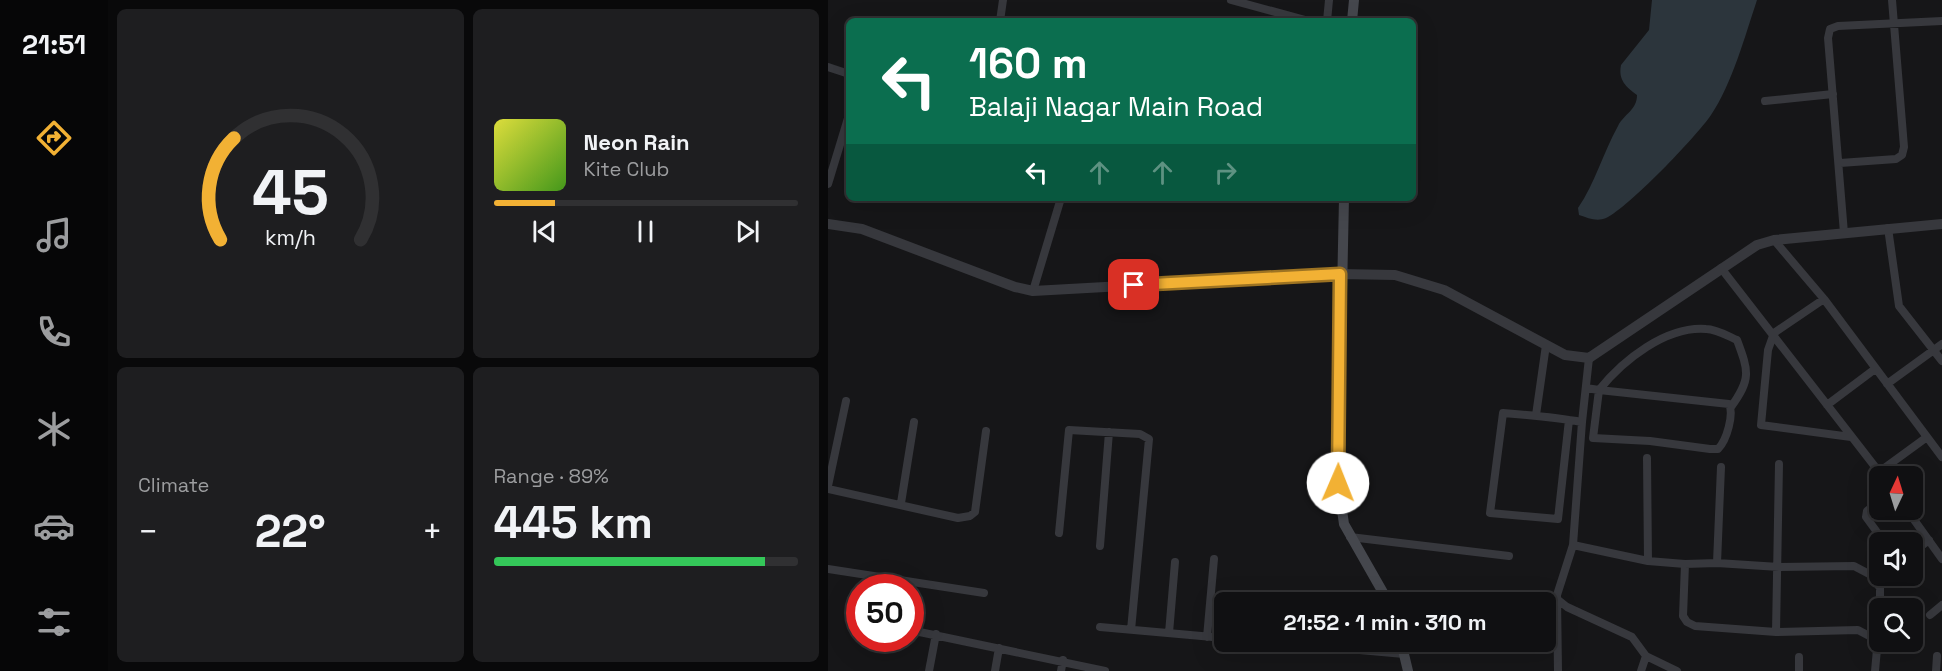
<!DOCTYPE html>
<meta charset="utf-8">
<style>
:root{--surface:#101012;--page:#1e1e20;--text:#f1f3f6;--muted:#9c9d9f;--line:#303032;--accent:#f2b134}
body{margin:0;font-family:"Space Grotesk",sans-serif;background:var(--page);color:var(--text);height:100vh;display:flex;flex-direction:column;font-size:22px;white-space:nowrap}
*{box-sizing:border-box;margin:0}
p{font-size:20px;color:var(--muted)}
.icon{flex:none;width:33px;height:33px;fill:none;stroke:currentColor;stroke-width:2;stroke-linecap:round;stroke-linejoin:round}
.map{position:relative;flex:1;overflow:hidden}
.drawer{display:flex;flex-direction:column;gap:9px;padding:9px;background:#09090a;width:720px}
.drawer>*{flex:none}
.top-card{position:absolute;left:18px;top:18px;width:570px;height:183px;border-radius:9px;box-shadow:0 6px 24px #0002,0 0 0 2px var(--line);background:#0b6e4f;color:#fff;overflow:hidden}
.needle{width:39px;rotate:4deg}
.fabs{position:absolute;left:1041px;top:466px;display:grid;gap:12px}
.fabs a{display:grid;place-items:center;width:54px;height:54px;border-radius:9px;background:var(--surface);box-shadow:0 6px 24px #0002,0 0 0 2px var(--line);font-size:30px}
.speed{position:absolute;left:18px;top:574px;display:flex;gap:12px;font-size:30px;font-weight:700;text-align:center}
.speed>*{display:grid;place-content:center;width:78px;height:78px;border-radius:50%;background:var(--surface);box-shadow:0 6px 24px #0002,0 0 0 2px var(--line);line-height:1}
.speed .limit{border:9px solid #d22;background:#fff;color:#111}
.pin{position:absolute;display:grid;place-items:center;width:51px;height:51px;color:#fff;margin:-26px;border-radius:12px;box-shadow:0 3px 9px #0006}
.me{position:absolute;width:66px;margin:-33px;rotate:1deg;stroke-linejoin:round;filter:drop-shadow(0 0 4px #0008)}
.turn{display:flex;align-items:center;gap:21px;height:126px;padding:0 24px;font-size:27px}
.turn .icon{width:78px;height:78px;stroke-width:2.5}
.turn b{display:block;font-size:42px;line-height:51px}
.lanes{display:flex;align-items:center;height:57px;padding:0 24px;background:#0003;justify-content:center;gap:30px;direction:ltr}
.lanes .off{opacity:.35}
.big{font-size:45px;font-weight:800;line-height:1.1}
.drawer .widget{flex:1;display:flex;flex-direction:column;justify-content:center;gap:9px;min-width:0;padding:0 21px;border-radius:9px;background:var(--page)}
.drawer .dial{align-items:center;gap:0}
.dial svg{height:156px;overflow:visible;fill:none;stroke:var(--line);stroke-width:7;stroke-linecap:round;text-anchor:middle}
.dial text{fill:var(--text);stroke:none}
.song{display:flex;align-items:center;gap:18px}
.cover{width:72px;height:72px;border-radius:9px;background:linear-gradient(135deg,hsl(60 70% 55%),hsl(100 70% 35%))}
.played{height:6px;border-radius:3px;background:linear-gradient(90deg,var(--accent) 20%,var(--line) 20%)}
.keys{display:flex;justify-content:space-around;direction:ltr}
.heat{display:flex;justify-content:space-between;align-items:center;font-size:33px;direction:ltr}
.charge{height:9px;border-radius:4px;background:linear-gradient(90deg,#34c759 89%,var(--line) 0)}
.drawer .tiles{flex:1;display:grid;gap:9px;grid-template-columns:repeat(2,1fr)}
.trip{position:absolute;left:386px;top:592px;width:342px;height:60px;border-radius:9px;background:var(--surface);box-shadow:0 6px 24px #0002,0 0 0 2px var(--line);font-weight:800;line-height:60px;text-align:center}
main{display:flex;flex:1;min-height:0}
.menu{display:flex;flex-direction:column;width:108px;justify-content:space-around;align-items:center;background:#060607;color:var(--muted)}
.menu .icon{width:42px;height:42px}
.menu .current{color:var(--accent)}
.menu b{font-size:27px;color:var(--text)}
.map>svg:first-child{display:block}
</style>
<main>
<nav class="menu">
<b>21:51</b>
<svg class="icon current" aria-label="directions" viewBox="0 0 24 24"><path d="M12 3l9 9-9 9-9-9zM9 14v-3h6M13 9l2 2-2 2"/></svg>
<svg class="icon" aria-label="music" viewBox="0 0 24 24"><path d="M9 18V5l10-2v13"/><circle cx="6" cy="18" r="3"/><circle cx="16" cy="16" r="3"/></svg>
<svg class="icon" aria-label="phone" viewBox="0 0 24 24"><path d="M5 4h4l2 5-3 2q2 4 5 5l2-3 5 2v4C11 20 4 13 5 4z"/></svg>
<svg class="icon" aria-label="climate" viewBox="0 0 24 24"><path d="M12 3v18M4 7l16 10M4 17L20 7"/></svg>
<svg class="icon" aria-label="car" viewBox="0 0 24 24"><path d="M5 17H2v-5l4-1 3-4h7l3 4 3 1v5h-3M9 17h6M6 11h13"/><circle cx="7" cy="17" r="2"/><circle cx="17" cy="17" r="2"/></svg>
<svg class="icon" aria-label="filters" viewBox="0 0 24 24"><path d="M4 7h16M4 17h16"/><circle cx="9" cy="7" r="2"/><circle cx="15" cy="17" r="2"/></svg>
</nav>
<section class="drawer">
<div class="tiles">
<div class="widget dial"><svg viewBox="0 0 100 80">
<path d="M14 69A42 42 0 1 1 86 69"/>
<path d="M14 69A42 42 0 0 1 21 17" stroke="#f2b134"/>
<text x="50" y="56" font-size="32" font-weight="700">45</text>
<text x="50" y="72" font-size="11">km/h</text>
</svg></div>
<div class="widget">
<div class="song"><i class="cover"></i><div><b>Neon Rain</b><p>Kite Club</p></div></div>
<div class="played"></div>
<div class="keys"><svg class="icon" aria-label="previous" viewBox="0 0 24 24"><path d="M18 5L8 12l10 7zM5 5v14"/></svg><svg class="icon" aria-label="pause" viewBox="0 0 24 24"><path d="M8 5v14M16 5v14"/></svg><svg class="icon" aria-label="next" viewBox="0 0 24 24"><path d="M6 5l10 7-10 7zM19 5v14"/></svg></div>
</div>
<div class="widget"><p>Climate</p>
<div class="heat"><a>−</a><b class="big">22°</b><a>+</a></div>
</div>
<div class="widget"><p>Range · 89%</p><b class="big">445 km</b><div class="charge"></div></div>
</div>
</section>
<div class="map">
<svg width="1114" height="671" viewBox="0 0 1114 671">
<rect width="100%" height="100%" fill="#161618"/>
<path fill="#2c353c" d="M824,0H929C917,36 904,84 883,115C868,137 800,208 778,218C769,222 760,218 751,215L750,208C767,183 775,153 790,126C796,114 809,110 809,95C798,87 790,80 793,65L821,30Z"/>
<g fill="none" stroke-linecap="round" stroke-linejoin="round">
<path stroke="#37383d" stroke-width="8" d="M403,0L481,21
M172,21L175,0
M499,21L501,0
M0,67L21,74
M937,101L1005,94
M1012,163L1068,159L1074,155L1076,147L1064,0
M0,184L21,115
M1060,228L1071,306L1114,361
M1016,233L1000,38L1002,29L1010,26L1114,21
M946,240L996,299L1114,457
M893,268L1055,477
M205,291L233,198
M996,299L946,333L940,350L933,425L1023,437
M1059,384L1114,344
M758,388L771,390C795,360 838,326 878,329C888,329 900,336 909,340C921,372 923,379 903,407
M771,390L901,404C906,414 899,440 890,449H882L822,441L765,438Z
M999,405L1047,369
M708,415L718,345
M741,420L730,519L662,513L675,413C701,415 727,417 754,422
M819,458L820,561
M893,467L889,563L951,567L1026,566L1043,575L1052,588V609
M1051,472L1099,437
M0,486L18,401
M0,489L130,518L142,516L147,512L158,431
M1052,501L1039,511L1038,517L1057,543
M73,503L86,422
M1079,510L1114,559
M231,533L241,430L312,434L321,439L303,630
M522,537L681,556
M745,545L820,561L857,564L855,616L859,622L867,626L948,632L1030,630L1045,638L1049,649L1047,671
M272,546L281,432
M1084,553L1101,540
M857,564L889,563
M0,569L156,593
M59,588L61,578
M729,599L739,607L804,637L818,656L849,671
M561,602L593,603
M1102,615L1114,605
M272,627L396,638
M82,630L277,671
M948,632L951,464
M341,633L347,562
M379,637L386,559
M1045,638L1052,614
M442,642L576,654
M49,648L51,639
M101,671L108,634
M167,671L171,648
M233,671L235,660
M730,671L729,595L745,545L754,422L761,358
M813,671L818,656
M971,671V657
M1108,671L1109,656"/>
<path stroke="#37383d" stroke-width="10" d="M0,224L34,229L187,287L205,291L512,274L567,275L616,290L737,355L761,358L929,245L946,240L1114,224"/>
<path stroke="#45474d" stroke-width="10" d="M524,21L526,0
M516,198L510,483L516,524L561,603
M573,642L580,671"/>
</g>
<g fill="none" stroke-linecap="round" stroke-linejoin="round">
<defs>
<path id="route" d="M306,285L512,274L510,483"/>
</defs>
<use href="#route" stroke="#9d7322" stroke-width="15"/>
<use href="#route" stroke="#f2b134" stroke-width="10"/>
</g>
</svg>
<div class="fabs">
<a><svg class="needle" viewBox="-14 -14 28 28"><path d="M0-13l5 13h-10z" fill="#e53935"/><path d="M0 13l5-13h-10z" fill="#9c9d9f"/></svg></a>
<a><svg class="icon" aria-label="sound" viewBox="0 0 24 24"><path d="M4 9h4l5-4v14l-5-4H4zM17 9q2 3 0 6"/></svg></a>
<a><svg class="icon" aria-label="search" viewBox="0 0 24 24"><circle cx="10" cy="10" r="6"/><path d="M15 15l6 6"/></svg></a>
</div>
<div class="speed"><div class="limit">50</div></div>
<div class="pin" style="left:306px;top:285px;background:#d93025"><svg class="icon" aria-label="arrive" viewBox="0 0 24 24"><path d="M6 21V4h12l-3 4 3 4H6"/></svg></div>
<svg class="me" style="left:510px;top:483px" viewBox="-20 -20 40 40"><circle r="19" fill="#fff"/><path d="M0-13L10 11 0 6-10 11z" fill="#f2b134"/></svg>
<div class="trip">21:52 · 1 min · 310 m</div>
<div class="top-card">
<div class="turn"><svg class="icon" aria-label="left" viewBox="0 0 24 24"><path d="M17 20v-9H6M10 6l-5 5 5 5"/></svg><div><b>160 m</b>Balaji Nagar Main Road</div></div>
<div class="lanes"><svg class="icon" aria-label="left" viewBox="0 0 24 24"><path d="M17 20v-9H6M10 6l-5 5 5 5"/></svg><svg class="icon off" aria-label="ahead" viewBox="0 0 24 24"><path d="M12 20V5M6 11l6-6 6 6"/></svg><svg class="icon off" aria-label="ahead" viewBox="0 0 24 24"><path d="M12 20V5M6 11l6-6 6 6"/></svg><svg class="icon off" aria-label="right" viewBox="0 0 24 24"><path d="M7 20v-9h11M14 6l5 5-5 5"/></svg></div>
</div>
</div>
</main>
